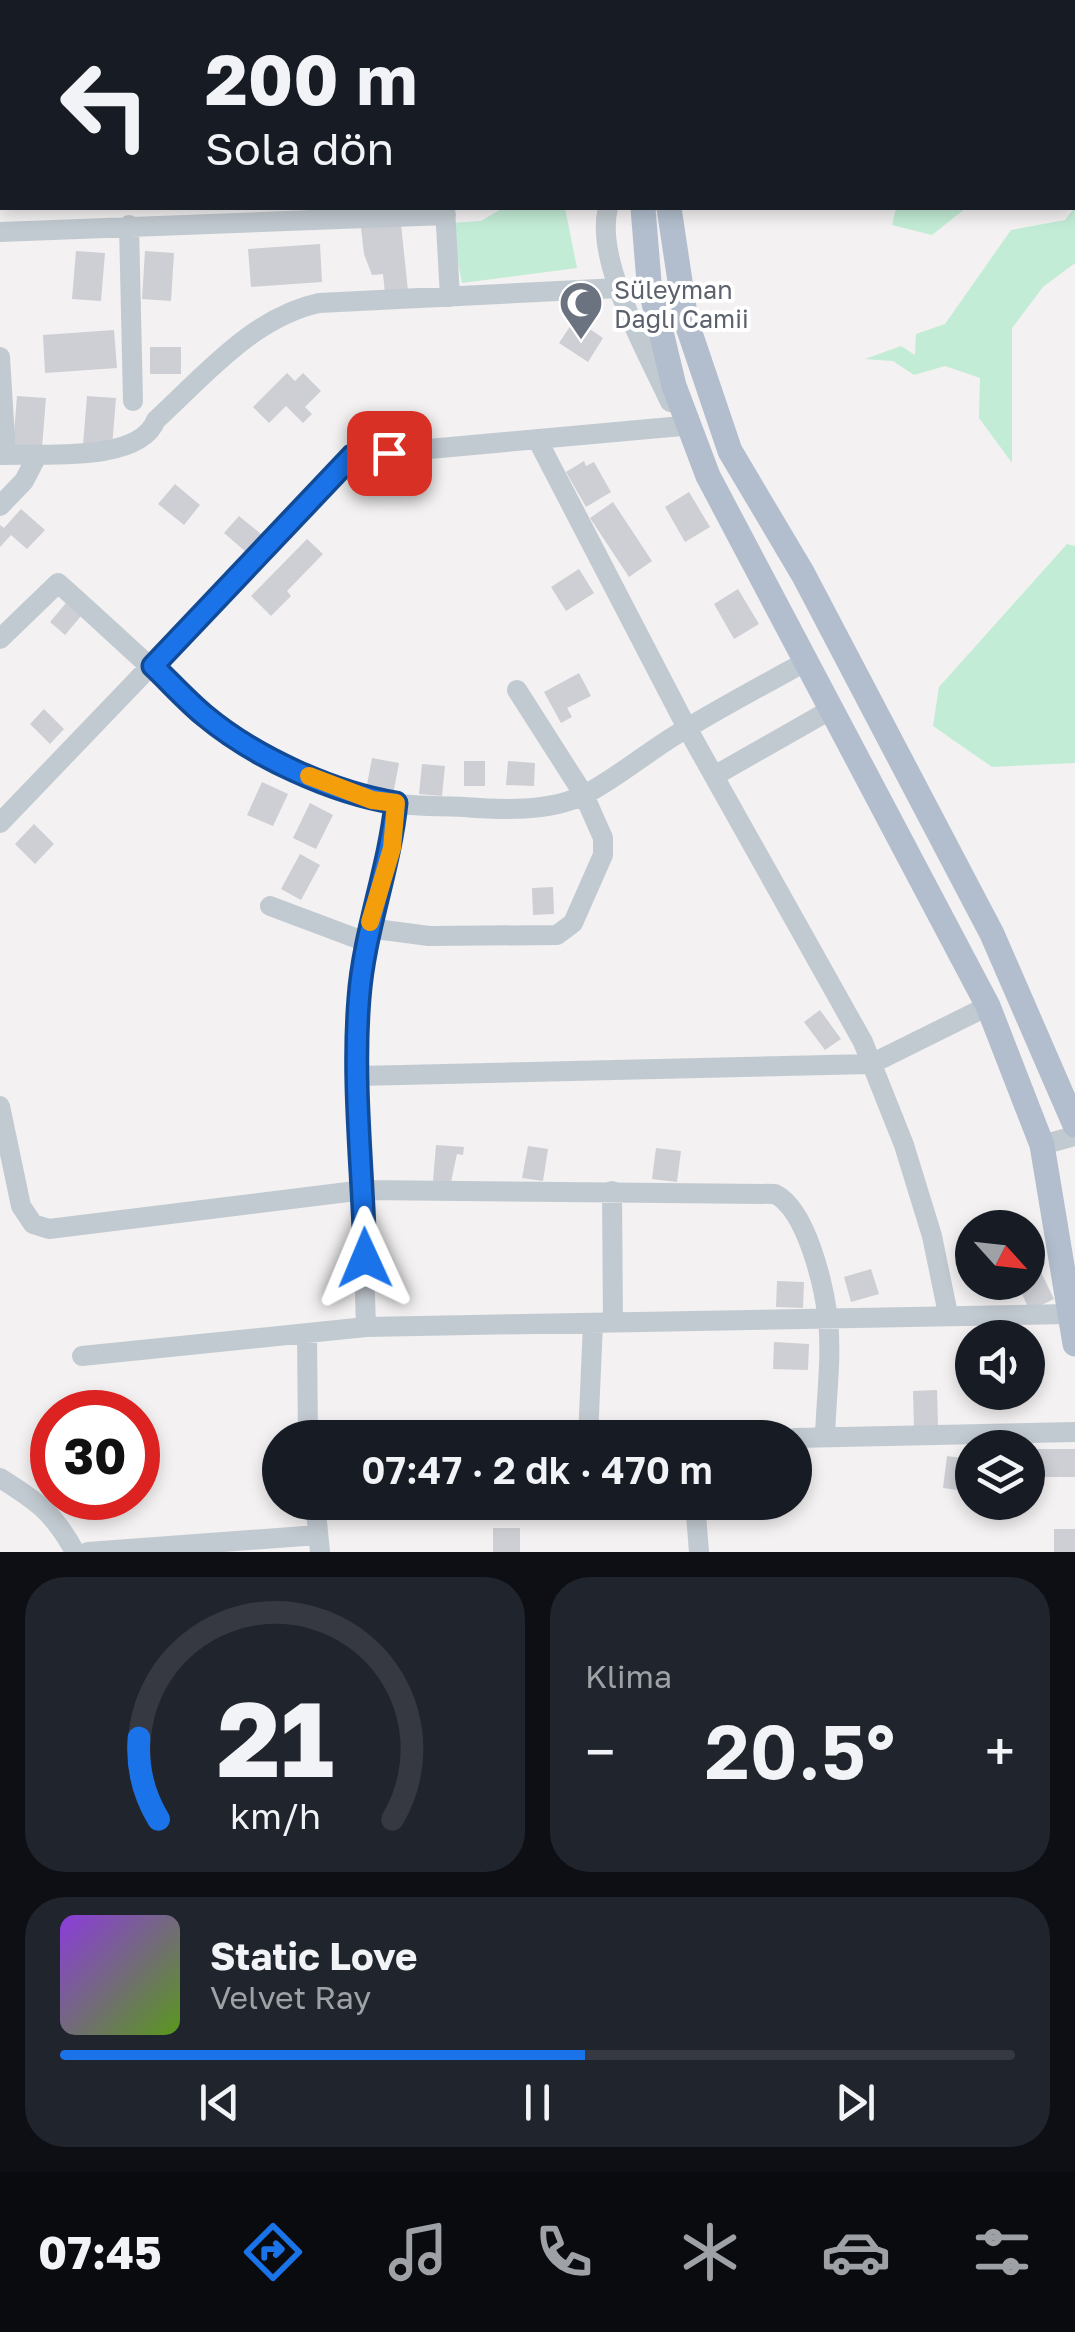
<!DOCTYPE html>
<html lang="tr">
<meta charset="utf-8">
<style>
:root{--surface:#171b24;--page:#20242c;--text:#f1f3f6;--muted:#9ea1a6;--line:#363941;--accent:#1a73e8}
body{margin:0;font-family:"Golos Text",sans-serif;background:var(--page);color:var(--text);height:100vh;display:flex;flex-direction:column;font-size:38px;white-space:nowrap}
*{box-sizing:border-box;margin:0}
p{font-size:32px;color:var(--muted)}
.icon{flex:none;width:55px;height:55px;fill:none;stroke:currentColor;stroke-width:2;stroke-linecap:round;stroke-linejoin:round}
.map{position:relative;height:1552px;overflow:hidden}
.drawer{display:flex;flex-direction:column;gap:25px;padding:25px;background:#0d0f14;flex:1}
.drawer>*{flex:none}
.banner{position:absolute;left:0px;top:0px;width:1075px;height:210px;box-shadow:0 5px 15px #0003;background:#171b24;color:var(--text);overflow:hidden}
.needle{width:65px;rotate:117deg}
.buttons{position:absolute;left:955px;top:1210px;display:grid;gap:20px}
.buttons a{display:grid;place-items:center;width:90px;height:90px;border-radius:50%;background:var(--surface);box-shadow:0 5px 15px #0003;font-size:50px}
.speed{position:absolute;left:30px;top:1390px;display:flex;gap:20px;font-size:50px;font-weight:700;text-align:center}
.speed>*{display:grid;place-content:center;width:130px;height:130px;border-radius:50%;background:var(--surface);box-shadow:0 5px 15px #0003;line-height:1}
.speed .limit{border:15px solid #d22;background:#fff;color:#111}
.pin{position:absolute;display:grid;place-items:center;width:85px;height:85px;color:#fff;margin:-42px;border-radius:20px;box-shadow:0 5px 15px #0006}
.me{position:absolute;width:110px;margin:-55px;rotate:359deg;stroke-linejoin:round;filter:drop-shadow(0 0 8px #0008)}
.turn{display:flex;align-items:center;gap:35px;height:210px;padding:0 40px;font-size:45px}
.turn .icon{width:130px;height:130px;stroke-width:2.5}
.turn b{display:block;font-size:70px;line-height:85px}
.big{font-size:75px;font-weight:600;line-height:1.1}
.drawer .widget{flex:1;display:flex;flex-direction:column;justify-content:center;gap:15px;min-width:0;padding:0 35px;border-radius:40px;background:var(--page)}
.drawer .dial{align-items:center;gap:0}
.dial svg{height:260px;overflow:visible;fill:none;stroke:var(--line);stroke-width:7;stroke-linecap:round;text-anchor:middle}
.dial text{fill:var(--text);stroke:none}
.song{display:flex;align-items:center;gap:30px}
.cover{width:120px;height:120px;border-radius:15px;background:linear-gradient(135deg,hsl(270 70% 55%),hsl(90 70% 35%))}
.played{height:10px;border-radius:5px;background:linear-gradient(90deg,var(--accent) 55%,var(--line) 55%)}
.keys{display:flex;justify-content:space-around;direction:ltr}
.heat{display:flex;justify-content:space-between;align-items:center;font-size:55px;direction:ltr}
.drawer .tiles{flex:1;display:grid;gap:25px;grid-template-columns:1fr 1fr}
.widget:last-child{grid-column:span 2}
.trip{position:absolute;left:262px;top:1420px;width:550px;height:100px;border-radius:50px;background:var(--surface);box-shadow:0 5px 15px #0003;font-weight:600;line-height:100px;text-align:center}
.tabs{display:flex;height:160px;justify-content:space-around;align-items:center;background:#090b0e;color:var(--muted)}
.tabs .icon{width:70px;height:70px}
.tabs .active{color:var(--accent)}
.tabs b{font-size:45px;color:var(--text)}
.map>svg:first-child{display:block}
</style>
<div class="map">
<svg width="1075" height="1552" viewBox="0 0 1075 1552">
<rect width="100%" height="100%" fill="#f3f1f1"/>
<path fill="#c3ecd6" d="M935,0H1075V150H1073L1072,2Z
M1075,207V263L1043,287L1012,328V463L979,418L980,378L945,366L914,375L893,361L865,359L901,346L915,355L916,334L945,324L1011,230L1065,220Z
M503,208H565L577,268L462,283L450,223L481,221Z
M896,208H966L932,235L892,225Z
M1067,544L1075,546V763L992,767L933,726L939,687Z"/>
<path fill="#cecfd4" d="M401,224L408,291L385,293L383,274L372,275L364,254L361,228Z
M320,244L322,282L251,287L248,249Z
M76,251L105,253L101,301L72,299Z
M145,251L174,253L171,301L142,299Z
M575,319L603,338L588,362L559,343Z
M114,330L117,368L45,373L43,335Z
M150,347H181V374H150Z
M287,373L295,381L303,373L321,391L305,407L312,414L303,423L286,406L269,423L253,407Z
M17,396L46,398L42,447L13,445Z
M87,396L116,398L112,447L83,445Z
M584,461L586,466L594,462L611,492L586,507L566,472Z
M175,484L200,505L184,525L158,504Z
M689,492L710,527L685,542L665,507Z
M613,502L652,561L629,577L590,518Z
M21,509L45,530L27,549L11,535L0,547V525L4,528Z
M239,516L261,534L246,552L224,533Z
M307,539L323,554L287,591L291,596L271,616L251,596Z
M579,569L594,593L566,611L551,587Z
M738,589L759,624L734,639L714,604Z
M66,603L81,616L65,635L50,622Z
M579,673L591,696L567,708L572,717L561,723L544,692Z
M44,709L64,729L50,744L30,724Z
M372,758L399,763L393,795L366,790Z
M464,761H485V786H464Z
M508,761L535,763L534,786L506,785Z
M422,764L445,766L442,796L419,794Z
M262,782L288,794L273,826L247,815Z
M310,803L333,815L316,849L293,838Z
M34,824L54,844L35,864L15,844Z
M300,854L320,865L301,900L281,889Z
M553,887L554,914L533,915L532,888Z
M820,1010L841,1039L825,1050L804,1022Z
M436,1145L464,1147L463,1155L457,1154L451,1182L433,1181Z
M528,1146L548,1149L543,1181L522,1178Z
M656,1148L681,1151L677,1182L652,1179Z
M1028,1245L1054,1299L1030,1311L1016,1282H1028Z
M871,1269L879,1294L851,1302L844,1277Z
M777,1281L804,1282L803,1308L776,1307Z
M774,1342L809,1344L808,1370L773,1369Z
M937,1390L938,1426L914,1427L913,1391Z
M1035,1449H1075V1477H1035Z
M947,1456L970,1459L966,1491L943,1488Z
M648,1502H685V1511L648,1509Z
M493,1528H520V1552H493Z
M1054,1529H1075V1552H1054Z"/>
<g fill="none" stroke-linecap="round" stroke-linejoin="round">
<path stroke="#c2cad1" stroke-width="20" d="M30,0L31,2
M206,0L208,2
M400,0L402,2
M78,2L82,0
M0,50L2,48
M445,208L450,297
M608,208C594,261 648,353 670,402
M129,225L133,401
M0,232L446,215
M0,357L6,455
M537,439L687,728L863,1042L904,1145L932,1236L948,1314
M0,455C40,453 139,464 156,420C204,376 253,317 319,303L618,288
M0,506L24,481L38,454
M0,639L58,583C152,665 246,772 373,800C403,806 434,806 464,807C501,810 549,812 584,795C617,778 647,752 679,733C720,708 763,685 805,662
M714,776L830,710
M0,823L352,456L682,426
M270,906L366,942
M368,928L429,936L557,935L573,923L603,855V838L584,795L517,690
M358,1076L871,1064L988,1006
M0,1106L21,1206L33,1224L49,1229L364,1190L775,1194C807,1210 824,1286 828,1320C832,1358 826,1399 825,1437
M1042,1145L1075,1136
M612,1191L613,1323
M366,1327L358,1076L359,999L368,928L391,848L397,803
M307,1334L308,1438
M82,1356L366,1327L1069,1314
M588,1438L593,1323
M795,1438L1075,1432
M0,1478C37,1501 54,1513 75,1552
M315,1502L320,1552
M695,1502L699,1552
M88,1552L318,1535"/>
<path stroke="#b2becd" stroke-width="25" d="M628,0V2
M654,0L655,2
M643,208L649,282L674,386L708,476L988,1006L1042,1145L1075,1344
M669,208L686,321L730,451L803,574L992,934L1075,1125"/>
</g>
<g fill="none" stroke-linecap="round" stroke-linejoin="round">
<defs>
<path id="route" d="M365,1258C363,1172 352,1084 359,998C364,931 389,870 396,803C333,793 254,757 204,715C186,700 170,682 153,666L352,456L389,453"/>
</defs>
<use href="#route" stroke="#114b97" stroke-width="25"/>
<use href="#route" stroke="#1a73e8" stroke-width="18"/>
<path stroke="#f59e0b" stroke-width="18" d="M309,776L372,800L396,803L392,848L370,922"/>
</g>
<defs>
<symbol id="mosque-pin" viewBox="-11 -11 22 30"><path d="M0 17L-7.5 6A9.5 9.5 0 1 1 7.5 6Z" fill="#6b7280" stroke="#fff"/><path d="M3.5-4.9A6 6 0 1 0 3.5 4.9A5 5 0 1 1 3.5-4.9Z" fill="#fff"/></symbol>
</defs>
<g fill-rule="evenodd">
<use href="#mosque-pin" x="556" y="278" width="50" height="68"/>
</g>
<g text-anchor="middle" dominant-baseline="central" stroke-width="8" stroke-linejoin="round" paint-order="stroke">
<g font-size="25" fill="#5b616d" stroke="#fff" text-anchor="start">
<text x="614" y="289">Süleyman<tspan x="614" dy="29">Dağlı Camii</tspan></text>
</g>
</g>
</svg>
<div class="buttons">
<a><svg class="needle" viewBox="-14 -14 28 28"><path d="M0-13l5 13h-10z" fill="#e53935"/><path d="M0 13l5-13h-10z" fill="#9ea1a6"/></svg></a>
<a><svg class="icon" aria-label="sound" viewBox="0 0 24 24"><path d="M4 9h4l5-4v14l-5-4H4zM17 9q2 3 0 6"/></svg></a>
<a><svg class="icon" aria-label="layers" viewBox="0 0 24 24"><path d="M12 4l9 5-9 5-9-5zM3 14l9 5 9-5"/></svg></a>
</div>
<div class="speed"><div class="limit">30</div></div>
<div class="pin" style="left:389px;top:453px;background:#d93025"><svg class="icon" aria-label="arrive" viewBox="0 0 24 24"><path d="M6 21V4h12l-3 4 3 4H6"/></svg></div>
<svg class="me" style="left:365px;top:1258px" viewBox="-20 -20 40 40"><path d="M0-17L14 15 0 8-14 15z" fill="#1a73e8" stroke="#fff" stroke-width="4"/></svg>
<div class="trip">07:47 · 2 dk · 470 m</div>
<div class="banner">
<div class="turn"><svg class="icon" aria-label="left" viewBox="0 0 24 24"><path d="M17 20v-9H6M10 6l-5 5 5 5"/></svg><div><b>200 m</b>Sola dön</div></div>
</div>
</div>
<section class="drawer">
<div class="tiles">
<div class="widget dial"><svg viewBox="0 0 100 80">
<path d="M14 69A42 42 0 1 1 86 69"/>
<path d="M14 69A42 42 0 0 1 8 44" stroke="#1a73e8"/>
<text x="50" y="56" font-size="32" font-weight="700">21</text>
<text x="50" y="72" font-size="11">km/h</text>
</svg></div>
<div class="widget"><p>Klima</p>
<div class="heat"><a>−</a><b class="big">20.5°</b><a>+</a></div>
</div>
<div class="widget">
<div class="song"><i class="cover"></i><div><b>Static Love</b><p>Velvet Ray</p></div></div>
<div class="played"></div>
<div class="keys"><svg class="icon" aria-label="previous" viewBox="0 0 24 24"><path d="M18 5L8 12l10 7zM5 5v14"/></svg><svg class="icon" aria-label="pause" viewBox="0 0 24 24"><path d="M8 5v14M16 5v14"/></svg><svg class="icon" aria-label="next" viewBox="0 0 24 24"><path d="M6 5l10 7-10 7zM19 5v14"/></svg></div>
</div>
</div>
</section>
<nav class="tabs">
<b>07:45</b>
<svg class="icon active" aria-label="directions" viewBox="0 0 24 24"><path d="M12 3l9 9-9 9-9-9zM9 14v-3h6M13 9l2 2-2 2"/></svg>
<svg class="icon" aria-label="music" viewBox="0 0 24 24"><path d="M9 18V5l10-2v13"/><circle cx="6" cy="18" r="3"/><circle cx="16" cy="16" r="3"/></svg>
<svg class="icon" aria-label="phone" viewBox="0 0 24 24"><path d="M5 4h4l2 5-3 2q2 4 5 5l2-3 5 2v4C11 20 4 13 5 4z"/></svg>
<svg class="icon" aria-label="climate" viewBox="0 0 24 24"><path d="M12 3v18M4 7l16 10M4 17L20 7"/></svg>
<svg class="icon" aria-label="car" viewBox="0 0 24 24"><path d="M5 17H2v-5l4-1 3-4h7l3 4 3 1v5h-3M9 17h6M6 11h13"/><circle cx="7" cy="17" r="2"/><circle cx="17" cy="17" r="2"/></svg>
<svg class="icon" aria-label="filters" viewBox="0 0 24 24"><path d="M4 7h16M4 17h16"/><circle cx="9" cy="7" r="2"/><circle cx="15" cy="17" r="2"/></svg>
</nav>
